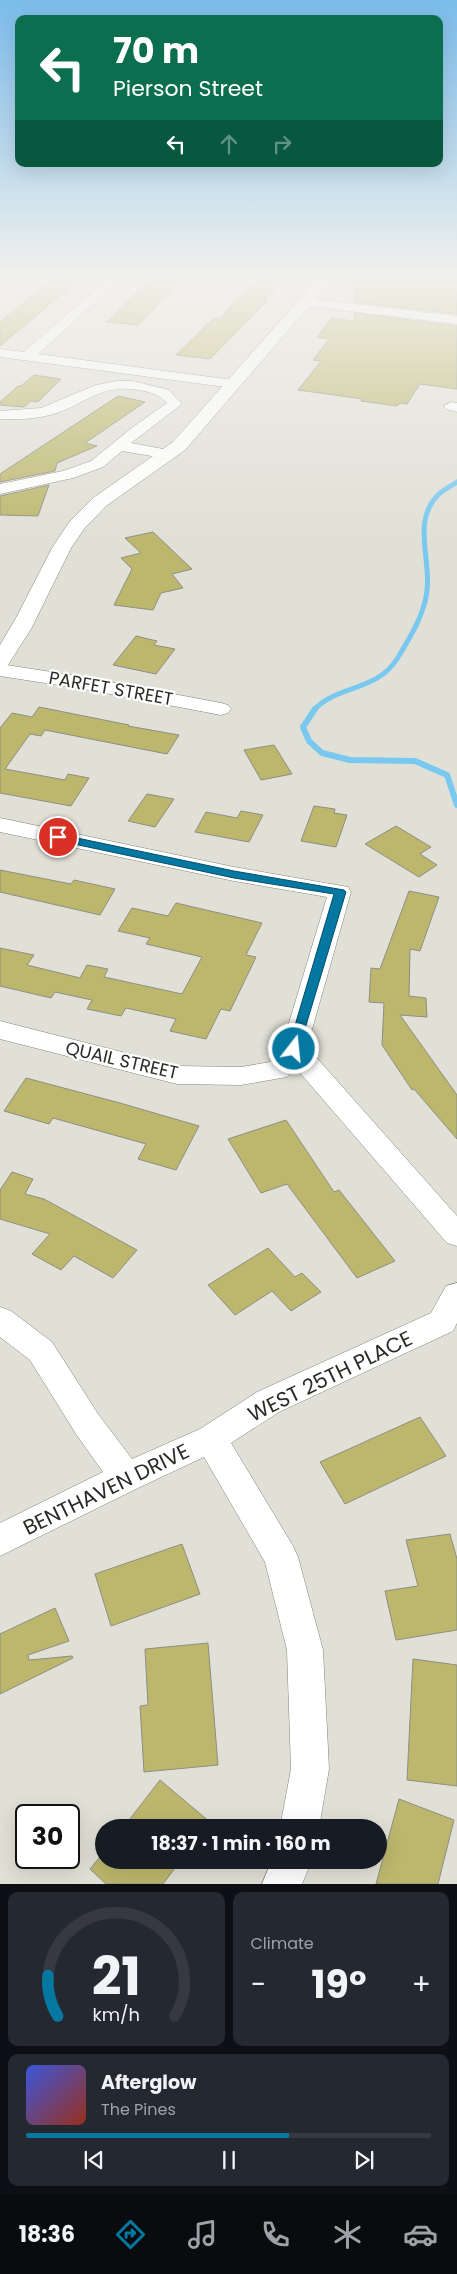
<!DOCTYPE html>
<meta charset="utf-8">
<style>
:root{--surface:#171b24;--page:#242831;--text:#f1f3f6;--muted:#9ea1a6;--line:#363941;--accent:#0578a2}
body{margin:0;font-family:Poppins,sans-serif;background:var(--page);color:var(--text);height:100vh;display:flex;flex-direction:column;font-size:19px;white-space:nowrap}
*{box-sizing:border-box;margin:0}
p{font-size:16px;color:var(--muted)}
.icon{flex:none;width:28px;height:28px;fill:none;stroke:currentColor;stroke-width:2;stroke-linecap:round;stroke-linejoin:round}
.map{position:relative;height:1884px;overflow:hidden}
.panel{display:flex;flex-direction:column;gap:8px;padding:8px;background:#0d0f14;flex:1}
.panel>*{flex:none}
.top-card{position:absolute;left:15px;top:15px;width:428px;height:152px;border-radius:10px;box-shadow:0 5px 20px #0002;background:#0b6e4f;color:#fff;overflow:hidden}
.speed{position:absolute;left:15px;top:1804px;display:flex;gap:10px;font-size:25px;font-weight:700;text-align:center}
.speed>*{display:grid;place-content:center;width:65px;height:65px;border-radius:50%;background:var(--surface);box-shadow:0 5px 20px #0002;line-height:1}
.speed .limit{border:2px solid #111;border-radius:8px;background:#fff;color:#111}
.pin{position:absolute;display:grid;place-items:center;width:42px;height:42px;color:#fff;margin:-21px;border:2px solid #fff;border-radius:50%;box-shadow:0 1px 5px #0007}
.me{position:absolute;width:55px;margin:-28px;rotate:16deg;stroke-linejoin:round;filter:drop-shadow(0 0 4px #0008)}
.turn{display:flex;align-items:center;gap:18px;height:105px;padding:0 15px;font-size:22px}
.turn .icon{width:65px;height:65px;stroke-width:2.5}
.turn b{display:block;font-size:35px;line-height:42px}
.lanes{display:flex;align-items:center;height:48px;padding:0 15px;background:#0003;justify-content:center;gap:25px;direction:ltr}
.lanes .off{opacity:.35}
.big{font-size:38px;font-weight:700;line-height:1.1}
.panel .tile{flex:1;display:flex;flex-direction:column;justify-content:center;gap:8px;min-width:0;padding:0 18px;border-radius:10px;background:var(--page)}
.panel .dial{align-items:center;gap:0}
.dial svg{height:130px;overflow:visible;fill:none;stroke:var(--line);stroke-width:7;stroke-linecap:round;text-anchor:middle}
.dial text{fill:var(--text);stroke:none}
.song{display:flex;align-items:center;gap:15px}
.cover{width:60px;height:60px;border-radius:8px;background:linear-gradient(135deg,hsl(230 70% 55%),hsl(10 70% 35%))}
.played{height:5px;border-radius:2px;background:linear-gradient(90deg,var(--accent) 65%,var(--line) 65%)}
.keys{display:flex;justify-content:space-around;direction:ltr}
.heat{display:flex;justify-content:space-between;align-items:center;font-size:28px;direction:ltr}
.panel .tiles{flex:1;display:grid;gap:8px;grid-template-columns:1fr 1fr}
.tile:last-child{grid-column:span 2}
.trip{position:absolute;left:95px;top:1819px;width:292px;height:50px;border-radius:25px;background:var(--surface);box-shadow:0 5px 20px #0002;font-weight:700;line-height:50px;text-align:center}
.menu{display:flex;height:80px;justify-content:space-around;align-items:center;background:#090b0e;color:var(--muted)}
.menu .icon{width:35px;height:35px}
.menu .selected{color:var(--accent)}
.menu b{font-size:22px;color:var(--text)}
.map>svg:first-child{display:block}
</style>
<div class="map">
<svg width="457" height="1884" viewBox="0 0 457 1884">
<rect width="100%" height="100%" fill="#e1e0d6"/>
<g fill="none" stroke-linecap="round" stroke-linejoin="round">
<path stroke="#78c8f0" stroke-width="5" d="M314,710C336,685 376,692 397,659C409,639 425,614 427,590C431,558 412,521 438,495C443,490 451,486 457,482"/>
<path stroke="#78c8f0" stroke-width="6" d="M315,709L303,727L309,741L322,753L350,760L415,761L447,775L457,805"/>
</g>
<path fill="#bcb76c" stroke="#8e8e84" d="M56,277H78L80,279L0,346V322Z
M152,277H184L138,325L107,322Z
M258,277L283,280L264,301H267L210,359L176,355L214,318L219,319Z
M354,277H457V314L354,302Z
M354,313L457,326V389L420,384L407,404L400,403L397,406L361,401L363,399L298,390L321,361L313,360L329,339L317,337L331,318L354,321Z
M34,375L61,379L38,402L31,401L24,407L0,405V402L18,386H21Z
M118,396L145,402L85,443L97,446L57,463L55,471L0,482V474Z
M49,485L38,516L0,515V496Z
M153,532L192,569L172,574L183,588L161,593L153,610L114,605L132,569L121,558L141,553L125,538Z
M136,636L157,641L154,645L175,649L156,674L113,665Z
M39,707L129,725L128,726L179,735L167,754L45,730L41,736L30,734L5,769L65,780L68,774L89,778L71,806L0,793V728L12,713L32,717Z
M274,745L292,774L261,780L244,750Z
M147,794L174,799L155,827L128,821Z
M314,806L335,809L334,813L347,815L336,847L301,841Z
M241,811L263,815L249,842L195,832L206,812L237,818Z
M396,826L431,847L420,854L437,865L419,877L365,844Z
M0,870L71,884L74,880L115,889L100,915L0,892Z
M409,891L439,897L420,951L410,949L409,996L426,998L427,1017L400,1015L457,1095V1139L414,1089L412,1090L382,1045L384,1003L369,1002L371,968L380,969Z
M176,903L262,923L246,955L256,957L247,976L230,1011L221,1009L206,1039L170,1031L176,1019L126,1008L121,1016L87,1009L92,1000L55,992L51,998L0,986V948L34,955L27,965L80,978L87,965L108,969L104,977L182,994L202,957L146,944L150,938L118,931L132,908L168,916Z
M26,1078L120,1103L199,1126L176,1170L138,1159L146,1144L53,1118L49,1124L4,1111Z
M286,1120L334,1192L339,1190L395,1261L357,1278L287,1184L261,1193L228,1139Z
M12,1172L33,1179L25,1194L44,1199L137,1250L113,1278L74,1256L61,1270L32,1254L50,1234L0,1219V1190Z
M268,1248L295,1277L302,1273L321,1292L291,1311L272,1291L235,1315L208,1285Z
M420,1417L446,1456L345,1504L320,1462Z
M450,1534L457,1559V1630L396,1640L385,1591L418,1586L406,1540Z
M182,1544L200,1594L111,1626L95,1574Z
M55,1608L69,1641L28,1655L29,1660L72,1656L73,1658L0,1694V1634Z
M208,1643L218,1765L144,1772L140,1706L148,1705L145,1649Z
M413,1659L457,1665V1786L407,1780Z
M160,1780L210,1822L206,1828H123Z
M399,1799L454,1820L438,1884H376Z
M104,1852V1860H181L163,1884H106L90,1869Z"/>
<g fill="none" stroke-linecap="round" stroke-linejoin="round">
<defs>
<path id="minor" d="M110,277H123L38,354L233,380L240,384L238,387L233,388L0,357V349L24,352Z
M305,298L457,316V324L300,305L299,302L300,299Z
M133,381L169,390L182,404L131,443L174,451L177,454L174,457L169,459L122,451L103,467L73,478L0,494V484L63,471L91,461L133,427L167,403C161,396 153,393 144,391C104,382 90,401 57,413C38,419 19,420 0,419V411L41,408L96,385L117,381Z
M451,402L457,403V412L446,409L444,406Z
M0,664L84,677L221,703L228,705L231,709L228,713L221,715L84,689L0,676Z
M0,818L234,867L348,887L351,892L307,1047L457,1216V1246L447,1243L295,1067L287,1077L241,1085L177,1084L0,1039V1021L177,1066L241,1067L270,1062L282,1046L327,897L234,881L0,832Z
M457,1283V1323L453,1331L279,1412L231,1443L293,1546L298,1557L323,1650L329,1769L319,1828H280L291,1769L287,1650L265,1562L204,1457L138,1488L0,1556V1523L103,1472L76,1434L30,1360L0,1337V1307L11,1311L52,1342L98,1414L132,1459L200,1429L257,1392L431,1313L446,1286Z
M272,1860H312L302,1884H262Z"/>
<path id="tertiary" d="M319,277H334L185,450L106,506L84,529L71,548L31,629L8,665L0,667V645L16,618L52,548L70,521L93,498L173,442Z"/>
</defs>
<use href="#minor" stroke="#84847a" stroke-width="1"/>
<use href="#tertiary" stroke="#84847a" stroke-width="1"/>
<use href="#minor" fill="#fff" fill-rule="evenodd"/>
<use href="#tertiary" fill="#fff" fill-rule="evenodd"/>
</g>
<linearGradient id="sky" x2="0" y2="1"><stop stop-color="#7bbceb"/><stop offset="0.51" stop-color="#f2f1ed"/><stop offset="1" stop-color="#f2f1ed" stop-opacity="0"/></linearGradient>
<rect width="457" height="541" fill="url(#sky)"/>
<path fill="#0578a2" stroke="#034e69" d="M58,834L234,871L344,890L346,892L298,1052L294,1053L288,1049L334,894L234,878L55,840L53,837Z"/>
<g text-anchor="middle" dominant-baseline="central" stroke-width="4.5" stroke-linejoin="round" paint-order="stroke">
<g font-size="18" fill="#2b2b27" stroke="#fff">
<text transform="translate(111 688) rotate(10)">PARFET STREET</text>
<text transform="translate(122 1060) rotate(13)">QUAIL STREET</text>
</g>
<g font-size="21" fill="#2b2b27" stroke="#fff">
<text transform="translate(330 1376) rotate(-26)">WEST 25TH PLACE</text>
<text transform="translate(106 1489) rotate(-26)">BENTHAVEN DRIVE</text>
</g>
</g>
</svg>
<div class="speed"><div class="limit">30</div></div>
<div class="pin" style="left:58px;top:837px;background:#d93025"><svg class="icon" aria-label="arrive" viewBox="0 0 24 24"><path d="M6 21V4h12l-3 4 3 4H6"/></svg></div>
<svg class="me" style="left:294px;top:1049px" viewBox="-20 -20 40 40"><circle r="17" fill="#0578a2" stroke="#fff" stroke-width="3"/><path d="M0-11L8 9 0 5-8 9z" fill="#fff"/></svg>
<div class="trip">18:37 · 1 min · 160 m</div>
<div class="top-card">
<div class="turn"><svg class="icon" aria-label="left" viewBox="0 0 24 24"><path d="M17 20v-9H6M10 6l-5 5 5 5"/></svg><div><b>70 m</b>Pierson Street</div></div>
<div class="lanes"><svg class="icon" aria-label="left" viewBox="0 0 24 24"><path d="M17 20v-9H6M10 6l-5 5 5 5"/></svg><svg class="icon off" aria-label="ahead" viewBox="0 0 24 24"><path d="M12 20V5M6 11l6-6 6 6"/></svg><svg class="icon off" aria-label="right" viewBox="0 0 24 24"><path d="M7 20v-9h11M14 6l5 5-5 5"/></svg></div>
</div>
</div>
<section class="panel">
<div class="tiles">
<div class="tile dial"><svg viewBox="0 0 100 80">
<path d="M14 69A42 42 0 1 1 86 69"/>
<path d="M14 69A42 42 0 0 1 8 44" stroke="#0578a2"/>
<text x="50" y="56" font-size="32" font-weight="700">21</text>
<text x="50" y="72" font-size="11">km/h</text>
</svg></div>
<div class="tile"><p>Climate</p>
<div class="heat"><a>−</a><b class="big">19°</b><a>+</a></div>
</div>
<div class="tile">
<div class="song"><i class="cover"></i><div><b>Afterglow</b><p>The Pines</p></div></div>
<div class="played"></div>
<div class="keys"><svg class="icon" aria-label="previous" viewBox="0 0 24 24"><path d="M18 5L8 12l10 7zM5 5v14"/></svg><svg class="icon" aria-label="pause" viewBox="0 0 24 24"><path d="M8 5v14M16 5v14"/></svg><svg class="icon" aria-label="next" viewBox="0 0 24 24"><path d="M6 5l10 7-10 7zM19 5v14"/></svg></div>
</div>
</div>
</section>
<nav class="menu">
<b>18:36</b>
<svg class="icon selected" aria-label="directions" viewBox="0 0 24 24"><path d="M12 3l9 9-9 9-9-9zM9 14v-3h6M13 9l2 2-2 2"/></svg>
<svg class="icon" aria-label="music" viewBox="0 0 24 24"><path d="M9 18V5l10-2v13"/><circle cx="6" cy="18" r="3"/><circle cx="16" cy="16" r="3"/></svg>
<svg class="icon" aria-label="phone" viewBox="0 0 24 24"><path d="M5 4h4l2 5-3 2q2 4 5 5l2-3 5 2v4C11 20 4 13 5 4z"/></svg>
<svg class="icon" aria-label="climate" viewBox="0 0 24 24"><path d="M12 3v18M4 7l16 10M4 17L20 7"/></svg>
<svg class="icon" aria-label="car" viewBox="0 0 24 24"><path d="M5 17H2v-5l4-1 3-4h7l3 4 3 1v5h-3M9 17h6M6 11h13"/><circle cx="7" cy="17" r="2"/><circle cx="17" cy="17" r="2"/></svg>
</nav>
